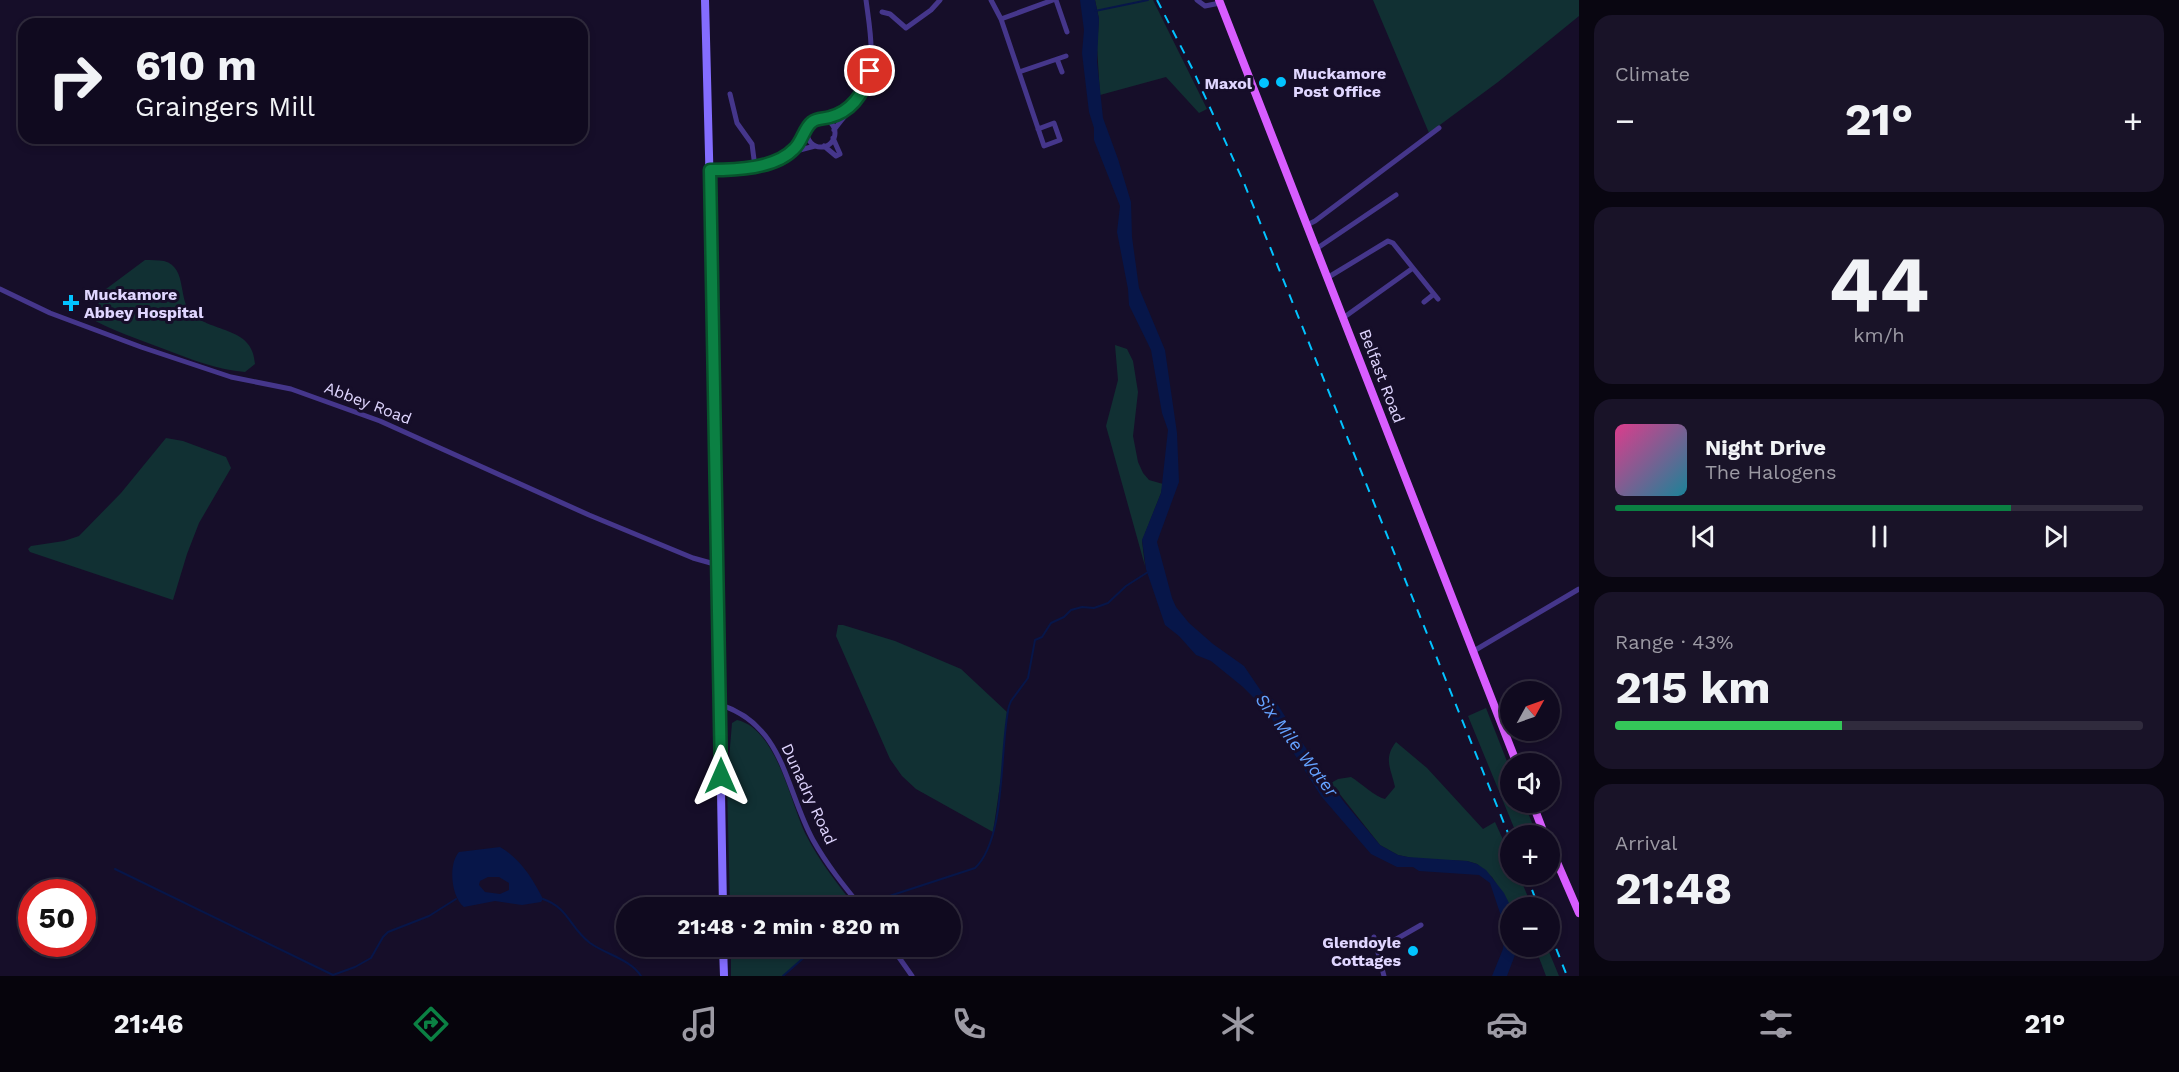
<!DOCTYPE html>
<meta charset="utf-8">
<style>
:root{--surface:#100a1f;--page:#191328;--text:#f1f3f6;--muted:#9c9aa4;--line:#302b3d;--accent:#0b8043}
body{margin:0;font-family:"Work Sans",sans-serif;background:var(--page);color:var(--text);height:100vh;display:flex;flex-direction:column;font-size:22px;white-space:nowrap}
*{box-sizing:border-box;margin:0}
p{font-size:20px;color:var(--muted)}
.icon{flex:none;width:33px;height:33px;fill:none;stroke:currentColor;stroke-width:2;stroke-linecap:round;stroke-linejoin:round}
.map{position:relative;flex:1;overflow:hidden}
.drawer{display:flex;flex-direction:column;gap:15px;padding:15px;background:#090611;width:600px}
.drawer>*{flex:none}
.hud{position:absolute;left:18px;top:18px;width:570px;height:126px;border-radius:18px;box-shadow:0 3px 9px #0003,0 0 0 2px var(--line);background:#100a1f;color:var(--text);overflow:hidden}
.needle{width:39px;rotate:50deg}
.buttons{position:absolute;left:1500px;top:681px;display:grid;gap:12px}
.buttons a{display:grid;place-items:center;width:60px;height:60px;border-radius:50%;background:var(--surface);box-shadow:0 3px 9px #0003,0 0 0 2px var(--line);font-size:30px}
.speed{position:absolute;left:18px;top:879px;display:flex;gap:12px;font-size:30px;font-weight:700;text-align:center}
.speed>*{display:grid;place-content:center;width:78px;height:78px;border-radius:50%;background:var(--surface);box-shadow:0 3px 9px #0003,0 0 0 2px var(--line);line-height:1}
.speed .limit{border:9px solid #d22;background:#fff;color:#111}
.pin{position:absolute;display:grid;place-items:center;width:51px;height:51px;color:#fff;margin:-26px;border:3px solid #fff;border-radius:50%;box-shadow:0 2px 6px #0007}
.me{position:absolute;width:66px;margin:-33px;rotate:0deg;stroke-linejoin:round;filter:drop-shadow(0 0 4px #0008)}
.turn{display:flex;align-items:center;gap:21px;height:126px;padding:0 18px;font-size:27px}
.turn .icon{width:78px;height:78px;stroke-width:2.5}
.turn b{display:block;font-size:42px;line-height:51px}
.big{font-size:45px;font-weight:700;line-height:1.1}
.drawer .tile{flex:1;display:flex;flex-direction:column;justify-content:center;gap:9px;min-width:0;padding:0 21px;border-radius:18px;background:var(--page)}
.drawer .dial{align-items:center;gap:0}
.dial b{font-size:78px;line-height:1}
.song{display:flex;align-items:center;gap:18px}
.cover{width:72px;height:72px;border-radius:9px;background:linear-gradient(135deg,hsl(330 70% 55%),hsl(190 70% 35%))}
.played{height:6px;border-radius:3px;background:linear-gradient(90deg,var(--accent) 75%,var(--line) 75%)}
.keys{display:flex;justify-content:space-around;direction:ltr}
.heat{display:flex;justify-content:space-between;align-items:center;font-size:33px;direction:ltr}
.charge{height:9px;border-radius:4px;background:linear-gradient(90deg,#34c759 43%,var(--line) 0)}
.trip{position:absolute;left:616px;top:897px;width:345px;height:60px;border-radius:30px;background:var(--surface);box-shadow:0 3px 9px #0003,0 0 0 2px var(--line);font-weight:700;line-height:60px;text-align:center}
.tabs{display:flex;height:96px;justify-content:space-around;align-items:center;background:#06040c;color:var(--muted)}
.tabs .icon{width:42px;height:42px}
.tabs .on{color:var(--accent)}
.tabs b{font-size:27px;color:var(--text)}
main{display:flex;flex:1;min-height:0}
.map>svg:first-child{display:block}
</style>
<main>
<div class="map">
<svg width="1579" height="976" viewBox="0 0 1579 976">
<rect width="100%" height="100%" fill="#160e29"/>
<path fill="#113033" d="M1095,0H1153L1207,109L1199,113L1166,77L1100,95L1097,47L1099,19Z
M1373,0H1579V16L1498,82L1429,133Z
M145,260C151,260 158,260 164,261C189,268 176,302 194,316C217,333 253,328 255,364L245,372C218,370 190,359 164,349C137,339 111,330 86,316L99,303L106,289Z
M1115,345L1127,349L1133,361L1138,392L1133,436L1138,462L1143,473L1149,480L1163,484L1161,493L1142,541L1145,566L1106,426L1118,380Z
M166,438L183,441L226,457L231,468L199,523L187,554L173,600L30,552L28,549L31,546L64,541L79,536L121,493Z
M838,625H843L895,641L961,669L1007,712L1002,771L993,832L916,789L902,776L890,759L836,636Z
M1486,708L1510,769V802L1524,803L1537,835H1517L1468,716Z
M737,720C777,729 790,802 806,835C819,861 838,884 855,907L730,908L727,784L732,723Z
M1396,742L1427,768L1483,829L1495,822L1510,855V874L1519,875L1532,907H1511L1492,877L1477,864L1467,861L1417,859L1398,855L1380,845L1331,783L1338,779L1351,777C1361,783 1375,797 1385,799L1395,787C1391,768 1383,759 1396,742Z
M731,947V946L817,947L783,976H731Z
M1535,947H1547L1559,976H1546Z"/>
<path fill="#071649" fill-rule="evenodd" d="M1080,0H1095L1099,19L1097,61L1103,118L1118,159L1131,202L1132,237L1139,288L1165,350L1177,433L1179,482L1157,542L1172,598L1176,607L1189,623L1213,644L1244,666L1261,691L1276,702L1296,734L1344,802L1380,845L1398,855L1408,857L1467,861L1477,864L1486,870L1504,893L1511,907L1510,946L1518,947L1507,976H1492L1503,949L1505,928L1490,883L1479,875L1419,871L1413,867H1397L1371,854L1321,796L1267,711L1243,687L1211,661L1196,655L1179,636L1165,625L1146,569L1142,540L1161,493L1168,430L1162,413L1151,350L1129,305L1128,289L1117,232L1120,206L1094,140V128L1089,112L1082,53L1084,30Z
M500,847C520,858 533,879 543,899L541,902L522,905L495,901L464,907C451,897 448,864 459,852ZM488,877H499L509,883V890L500,894L485,892L479,885L480,881Z"/>
<g fill="none" stroke-linecap="round" stroke-linejoin="round">
<path stroke="#071649" stroke-width="2" d="M1095,11L1148,0
M115,869L333,975L355,967L371,958L383,937L388,932L429,916L456,899
M543,899C569,908 569,927 590,943C607,955 630,959 641,976
M865,904L975,868C1007,838 999,748 1009,706L1011,701L1028,678L1035,640L1042,637L1051,623L1064,617L1071,610L1082,607L1094,608L1108,603L1126,586L1148,572
M783,976L817,946"/>
<path stroke="#45368b" stroke-width="5" d="M991,0L1001,19L1044,146L1060,140L1054,123L1038,129
M1056,0L1067,32
M1197,0L1205,6L1220,3
M882,12L890,14L906,28L931,10L940,0
M1001,19L1053,0
M1057,59L1062,72
M1019,72L1066,56
M730,94L737,123L752,144L755,167
M824,118L838,114L849,108
M807 133a14 14 0 1 1 28 0a14 14 0 1 1-28 0Z
M834,130C843,117 855,106 862,92C877,63 870,31 866,0
M824,146L836,156L840,154L833,138
M793,150L806,131
M710,170L755,167L792,152L815,146
M1307,225L1315,221L1439,128
M1316,249L1396,195
M1327,278L1388,241L1393,243L1413,268
M0,289L50,313L141,347L231,377L291,389L380,421L589,515L693,558L718,565
M1424,302L1434,294
M1343,318L1413,268L1438,299
M1472,652L1579,589
M721,705C785,726 785,789 813,840C827,865 844,886 862,908
M1374,937L1384,976
M891,946L912,976
M1379,949L1421,925"/>
<path stroke="#846dff" stroke-width="8" d="M705,0L712,270L723,908
M723,946L724,976"/>
<path stroke="#d85dff" stroke-width="8" d="M1219,0L1517,764
M1532,802L1545,836
M1550,846L1579,913"/>
<path stroke="#02c3ff" stroke-width="2" stroke-dasharray="9 8" stroke-linecap="butt" d="M1157,0L1193,70L1244,183L1510,838
M1526,874L1539,908
M1550,933L1567,976"/>
</g>
<g fill="none" stroke-linecap="round" stroke-linejoin="round">
<defs>
<path id="route" d="M721,776L710,170C735,170 775,169 794,149C802,142 804,128 812,122C817,118 824,119 830,117C853,111 864,93 870,71"/>
</defs>
<use href="#route" stroke="#07532c" stroke-width="15"/>
<use href="#route" stroke="#0b8043" stroke-width="10"/>
</g>
<g fill="#02c3ff" stroke="#160e29" stroke-width="2">
<circle cx="1281" cy="82" r="6"/>
<circle cx="1264" cy="83" r="6"/>
<path d="M68 294h6v6h6v6h-6v6h-6v-6h-6v-6h6z"/>
<circle cx="1413" cy="951" r="6"/>
</g>
<g text-anchor="middle" dominant-baseline="central" stroke-width="6" stroke-linejoin="round" paint-order="stroke">
<g font-size="16" font-weight="bold" fill="#e0d6ff" stroke="#160e29" text-anchor="start">
<text x="1293" y="73">Muckamore<tspan x="1293" dy="18">Post Office</tspan></text>
<text x="1252" y="83" text-anchor="end">Maxol</text>
<text x="84" y="294">Muckamore<tspan x="84" dy="18">Abbey Hospital</tspan></text>
<text x="1401" y="942" text-anchor="end">Glendoyle<tspan x="1401" dy="18">Cottages</tspan></text>
</g>
<g font-size="16" fill="#e0d6ff" stroke="#160e29">
<text transform="translate(1382 376) rotate(69)">Belfast Road</text>
<text transform="translate(368 403) rotate(21)">Abbey Road</text>
<text transform="translate(809 794) rotate(65)">Dunadry Road</text>
</g>
<g font-size="18" font-style="italic" fill="#64a2ff" stroke="#160e29">
<text transform="translate(1297 745) rotate(53)">Six Mile Water</text>
</g>
</g>
</svg>
<div class="buttons">
<a><svg class="needle" viewBox="-14 -14 28 28"><path d="M0-13l5 13h-10z" fill="#e53935"/><path d="M0 13l5-13h-10z" fill="#9c9aa4"/></svg></a>
<a><svg class="icon" aria-label="sound" viewBox="0 0 24 24"><path d="M4 9h4l5-4v14l-5-4H4zM17 9q2 3 0 6"/></svg></a>
<a>+</a>
<a>−</a>
</div>
<div class="speed"><div class="limit">50</div></div>
<div class="pin" style="left:870px;top:71px;background:#d93025"><svg class="icon" aria-label="arrive" viewBox="0 0 24 24"><path d="M6 21V4h12l-3 4 3 4H6"/></svg></div>
<svg class="me" style="left:721px;top:776px" viewBox="-20 -20 40 40"><path d="M0-17L14 15 0 8-14 15z" fill="#0b8043" stroke="#fff" stroke-width="4"/></svg>
<div class="trip">21:48 · 2 min · 820 m</div>
<div class="hud">
<div class="turn"><svg class="icon" aria-label="right" viewBox="0 0 24 24"><path d="M7 20v-9h11M14 6l5 5-5 5"/></svg><div><b>610 m</b>Graingers Mill</div></div>
</div>
</div>
<section class="drawer">
<div class="tile"><p>Climate</p>
<div class="heat"><a>−</a><b class="big">21°</b><a>+</a></div>
</div>
<div class="tile dial"><b>44</b><p>km/h</p></div>
<div class="tile">
<div class="song"><i class="cover"></i><div><b>Night Drive</b><p>The Halogens</p></div></div>
<div class="played"></div>
<div class="keys"><svg class="icon" aria-label="previous" viewBox="0 0 24 24"><path d="M18 5L8 12l10 7zM5 5v14"/></svg><svg class="icon" aria-label="pause" viewBox="0 0 24 24"><path d="M8 5v14M16 5v14"/></svg><svg class="icon" aria-label="next" viewBox="0 0 24 24"><path d="M6 5l10 7-10 7zM19 5v14"/></svg></div>
</div>
<div class="tile"><p>Range · 43%</p><b class="big">215 km</b><div class="charge"></div></div>
<div class="tile"><p>Arrival</p><b class="big">21:48</b></div>
</section>
</main>
<nav class="tabs">
<b>21:46</b>
<svg class="icon on" aria-label="directions" viewBox="0 0 24 24"><path d="M12 3l9 9-9 9-9-9zM9 14v-3h6M13 9l2 2-2 2"/></svg>
<svg class="icon" aria-label="music" viewBox="0 0 24 24"><path d="M9 18V5l10-2v13"/><circle cx="6" cy="18" r="3"/><circle cx="16" cy="16" r="3"/></svg>
<svg class="icon" aria-label="phone" viewBox="0 0 24 24"><path d="M5 4h4l2 5-3 2q2 4 5 5l2-3 5 2v4C11 20 4 13 5 4z"/></svg>
<svg class="icon" aria-label="climate" viewBox="0 0 24 24"><path d="M12 3v18M4 7l16 10M4 17L20 7"/></svg>
<svg class="icon" aria-label="car" viewBox="0 0 24 24"><path d="M5 17H2v-5l4-1 3-4h7l3 4 3 1v5h-3M9 17h6M6 11h13"/><circle cx="7" cy="17" r="2"/><circle cx="17" cy="17" r="2"/></svg>
<svg class="icon" aria-label="filters" viewBox="0 0 24 24"><path d="M4 7h16M4 17h16"/><circle cx="9" cy="7" r="2"/><circle cx="15" cy="17" r="2"/></svg>
<b>21°</b>
</nav>
